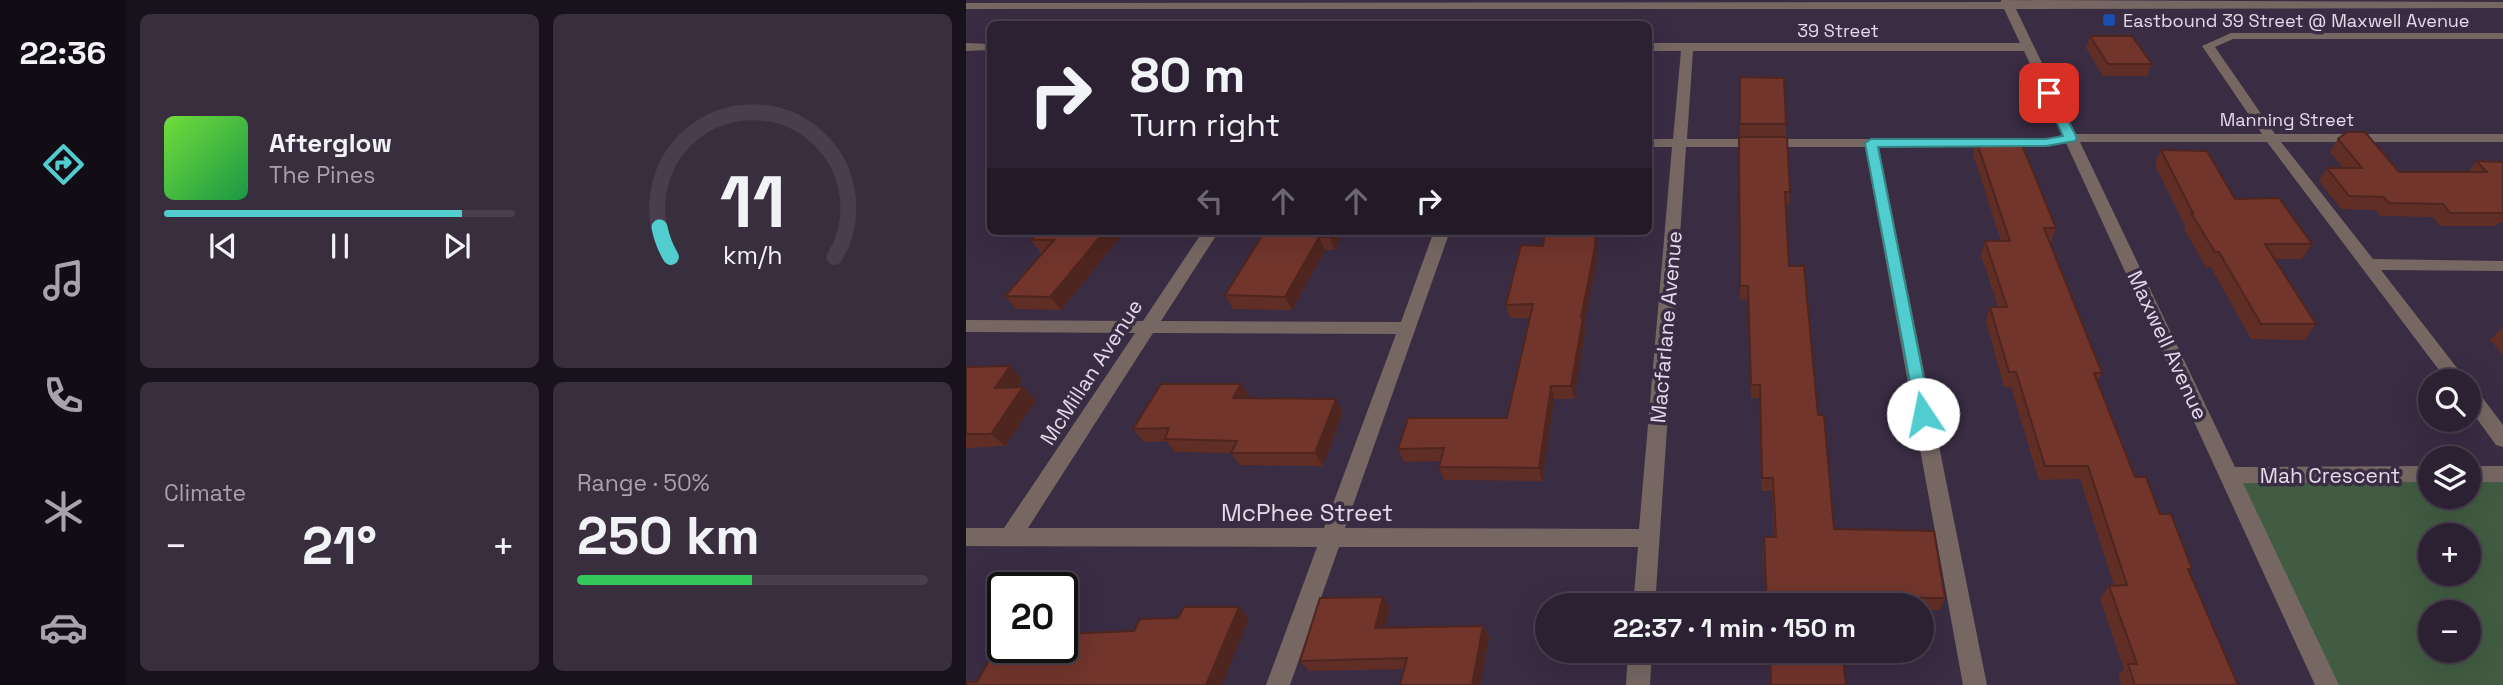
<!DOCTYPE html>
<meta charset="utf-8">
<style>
:root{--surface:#2c2132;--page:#382e3e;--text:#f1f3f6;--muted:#a6a3ac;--line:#483e4d;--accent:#52cdcf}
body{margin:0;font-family:"Space Grotesk",sans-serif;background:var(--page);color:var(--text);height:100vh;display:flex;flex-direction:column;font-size:26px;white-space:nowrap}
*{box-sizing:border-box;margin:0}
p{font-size:23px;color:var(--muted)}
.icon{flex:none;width:38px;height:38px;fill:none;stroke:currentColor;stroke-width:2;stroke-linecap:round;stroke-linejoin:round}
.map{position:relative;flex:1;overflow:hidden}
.sheet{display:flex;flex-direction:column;gap:14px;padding:14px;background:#18121c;width:840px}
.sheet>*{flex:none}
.hud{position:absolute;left:21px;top:21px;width:665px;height:214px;border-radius:10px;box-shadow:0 7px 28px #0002,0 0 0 2px var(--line);background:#2c2132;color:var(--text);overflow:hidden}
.controls{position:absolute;left:1452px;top:369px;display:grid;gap:14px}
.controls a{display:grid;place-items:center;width:63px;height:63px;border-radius:50%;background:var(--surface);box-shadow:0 7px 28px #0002,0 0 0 2px var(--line);font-size:35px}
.speed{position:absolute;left:21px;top:572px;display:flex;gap:14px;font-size:35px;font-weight:700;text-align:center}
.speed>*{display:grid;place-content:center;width:91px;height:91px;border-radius:50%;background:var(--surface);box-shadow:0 7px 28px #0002,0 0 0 2px var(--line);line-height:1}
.speed .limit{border:4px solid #111;border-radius:10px;background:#fff;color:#111}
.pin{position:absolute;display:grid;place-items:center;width:60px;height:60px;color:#fff;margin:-30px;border-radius:14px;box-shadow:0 4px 10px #0006}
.me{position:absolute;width:77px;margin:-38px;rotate:349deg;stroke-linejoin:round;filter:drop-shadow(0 0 5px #0008)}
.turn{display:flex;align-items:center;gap:24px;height:147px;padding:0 28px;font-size:32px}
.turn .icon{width:91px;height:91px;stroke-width:2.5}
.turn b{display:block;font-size:49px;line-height:60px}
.lanes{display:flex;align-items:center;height:66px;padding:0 28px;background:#0003;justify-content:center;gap:35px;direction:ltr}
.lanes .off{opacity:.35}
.big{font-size:52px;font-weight:700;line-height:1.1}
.sheet .card{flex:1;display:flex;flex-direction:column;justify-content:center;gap:10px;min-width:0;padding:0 24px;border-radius:10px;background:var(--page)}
.sheet .dial{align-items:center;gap:0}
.dial svg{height:182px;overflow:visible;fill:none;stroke:var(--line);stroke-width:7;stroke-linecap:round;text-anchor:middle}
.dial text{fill:var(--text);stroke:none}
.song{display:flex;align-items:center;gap:21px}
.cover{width:84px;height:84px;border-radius:10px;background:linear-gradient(135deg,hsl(100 70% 55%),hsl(140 70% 35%))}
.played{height:7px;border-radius:4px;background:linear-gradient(90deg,var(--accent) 85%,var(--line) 85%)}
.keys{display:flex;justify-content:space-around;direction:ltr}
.heat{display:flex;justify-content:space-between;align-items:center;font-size:38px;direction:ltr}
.charge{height:10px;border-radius:5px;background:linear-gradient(90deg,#34c759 50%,var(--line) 0)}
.sheet .tiles{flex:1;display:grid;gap:14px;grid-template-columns:repeat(2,1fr)}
.trip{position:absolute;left:569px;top:593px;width:399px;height:70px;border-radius:35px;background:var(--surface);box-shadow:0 7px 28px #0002,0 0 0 2px var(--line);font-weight:700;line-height:70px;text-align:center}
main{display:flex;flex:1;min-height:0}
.dock{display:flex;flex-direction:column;width:126px;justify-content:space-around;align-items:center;background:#120d14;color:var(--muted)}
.dock .icon{width:49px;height:49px}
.dock .current{color:var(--accent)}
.dock b{font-size:32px;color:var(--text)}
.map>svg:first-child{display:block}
</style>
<main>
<nav class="dock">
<b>22:36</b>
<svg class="icon current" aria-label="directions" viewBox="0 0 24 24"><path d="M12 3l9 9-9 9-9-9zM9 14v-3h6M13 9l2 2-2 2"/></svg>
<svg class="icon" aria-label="music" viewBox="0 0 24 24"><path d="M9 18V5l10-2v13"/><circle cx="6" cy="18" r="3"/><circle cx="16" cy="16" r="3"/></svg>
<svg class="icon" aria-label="phone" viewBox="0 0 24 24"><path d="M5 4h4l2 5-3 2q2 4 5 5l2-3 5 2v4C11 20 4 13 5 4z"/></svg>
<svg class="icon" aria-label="climate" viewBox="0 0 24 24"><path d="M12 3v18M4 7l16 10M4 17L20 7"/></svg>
<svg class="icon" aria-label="car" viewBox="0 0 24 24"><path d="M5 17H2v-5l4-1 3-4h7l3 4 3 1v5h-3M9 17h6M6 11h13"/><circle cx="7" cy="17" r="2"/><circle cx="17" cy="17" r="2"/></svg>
</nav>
<section class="sheet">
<div class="tiles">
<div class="card">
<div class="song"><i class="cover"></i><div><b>Afterglow</b><p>The Pines</p></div></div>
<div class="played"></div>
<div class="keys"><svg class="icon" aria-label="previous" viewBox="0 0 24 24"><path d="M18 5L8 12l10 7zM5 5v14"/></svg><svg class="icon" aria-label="pause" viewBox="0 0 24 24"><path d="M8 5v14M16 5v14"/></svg><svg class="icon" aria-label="next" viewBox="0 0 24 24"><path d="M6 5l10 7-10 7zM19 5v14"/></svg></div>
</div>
<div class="card dial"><svg viewBox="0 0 100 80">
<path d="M14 69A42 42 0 1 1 86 69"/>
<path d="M14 69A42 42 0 0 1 9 56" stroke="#52cdcf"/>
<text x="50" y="56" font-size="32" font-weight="700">11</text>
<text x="50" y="72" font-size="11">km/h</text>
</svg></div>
<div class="card"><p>Climate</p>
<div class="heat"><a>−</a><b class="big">21°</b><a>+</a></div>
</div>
<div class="card"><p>Range · 50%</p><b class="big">250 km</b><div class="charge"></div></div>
</div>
</section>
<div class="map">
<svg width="1537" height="685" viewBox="0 0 1537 685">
<rect width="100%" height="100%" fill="#3a2c43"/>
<path fill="#415c42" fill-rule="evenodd" d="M1465,474V497H1503V474H1537V685H1361L1264,475ZM1465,536H1503V574H1465ZM1465,612H1503V651H1465Z"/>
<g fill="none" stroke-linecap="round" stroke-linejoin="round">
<path fill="#766763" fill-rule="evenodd" d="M1035,0L1537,2V8L1050,9L1110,134H1296L1236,46L1265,33H1537V39H1267L1249,47L1309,134H1537V142H1315L1407,259L1537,261V271L1415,270L1502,382H1482L1301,142H1114L1269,467L1465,466V482L1277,483L1373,685H1349L1100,143L1080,147H913L1021,685H997L899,147H720L689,606H667L672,547H373L324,685H300L351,547L0,546V528H38L169,333L0,332V320L177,321L237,231H253L195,321L435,322L468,231H484L379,528L673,529L706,147H682V139H707L715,51H682V43H1054L1038,9H0V3L1035,2ZM727,51H1058L1097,135L1080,139H721ZM187,333L430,334L358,528H62Z
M0,43L24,44V50L0,51Z
M1503,387L1510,389L1537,425V447L1530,445L1503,408Z
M1503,466H1537V482H1503Z
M662,651H686L684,685H660Z"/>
</g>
<path fill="#612e26" d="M1124,36L1186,64L1181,76H1137L1120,48Z
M774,77L820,124V136H774Z
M773,137L824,192L823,205H820L823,266L852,415L868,529L979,598L974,610L956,609V606H800L797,549L798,537H808L806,491H795L794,398H785L782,300L774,299Z
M1372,139L1433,172H1502L1510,161L1537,162V222H1534L1530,226H1474L1467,217L1414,216L1409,210L1375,209L1353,181L1361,168H1377L1364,152Z
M1010,140L1090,228L1085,242H1084L1136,373L1131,382L1169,477L1194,514L1226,569L1223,572L1272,685H1155L1152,676L1158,669L1134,599L1143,586H1148L1114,479L1073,480L1045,387H1038L1020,321L1024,307H1032L1015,255L1019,241H1035L1007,154Z
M1195,150L1269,199L1346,244L1336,259H1308L1350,324L1339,340L1285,339L1245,267H1240L1218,229L1219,226L1189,165Z
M159,231L95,310L50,309L39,296L77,253H75L65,240Z
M377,231L369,250H359L326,310L267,309L259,295L294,240Z
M631,260L618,325L619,331L608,399H588L576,481L478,480L473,467L475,461L438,462L432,449L541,418L564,318H544L540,305Z
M1537,327V355L1524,340Z
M0,367L56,379L51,387L70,400L39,446L0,448Z
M284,397L283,399L377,412L357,466L274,465L265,453L209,452L200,441L178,442L167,429Z
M417,597L424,608L419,627L517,626L523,637L514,685H434L438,669L343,671L334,661Z
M802,651H876L880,685H804Z"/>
<path fill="#4f251f" d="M139,231H159L95,310L84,297Z
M366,231H377L369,250L363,237Z
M630,231H632L631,260L618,325L619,331L608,399L605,386L615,318Z
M353,237L359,250L326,310L319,297Z
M44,366L56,379L42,401L29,388Z
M275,384L284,397L276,411L267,398Z
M585,386L588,399L576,481L573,468Z
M57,387L70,400L39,446L25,434Z
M370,399L377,412L357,466L349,453Z
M417,597L424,608L416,639L409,628Z
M273,607L283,618L256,685H240Z
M517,626L523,637L514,685H506Z"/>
<path fill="#71352c" stroke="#4f251f" stroke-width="2" d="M1124,36H1166L1186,64H1142Z
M774,77L818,78L820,124H774Z
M1381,132H1399L1433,172H1521L1510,161L1537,162V213H1484L1477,204L1423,203L1418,197L1383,196L1361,168H1396L1372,139Z
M773,137H821L824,192H819L823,266H838L852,415H858L868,529L968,531L979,598L871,597L872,606H801L798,537H810L807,478H796L794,385H785L782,286H774Z
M1010,140H1054L1090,228H1078L1136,373H1128L1169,477H1180L1194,514H1205L1226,569H1222L1272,685H1169L1162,664H1171L1143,586L1161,585L1122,466H1079L1050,372H1043L1024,307H1041L1019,241H1044Z
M1195,150L1241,151L1269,199L1313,198L1346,244H1299L1350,324H1295L1253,252H1249L1225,213H1227Z
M73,231H139L84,297L39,296L88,240H65Z
M299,231H366L363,237H353L319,297L259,295Z
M579,231H630L629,247L615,318H617L605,386H585L573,468L473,467L478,448L432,449L442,418H541L567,304L540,305L555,245L577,246Z
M44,366L29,388L57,387L25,434H0V367Z
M195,384H275L267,398L370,399L349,453H265L271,441L199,439L203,428L167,429Z
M417,597L409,628L517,626L506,685H434L441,658L334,661L354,598Z
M218,607H273L240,685H0V682H11L36,637H37V648H96V634L168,631L174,619L212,618Z
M804,651H876L880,685H805Z"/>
<path fill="#52cdcf" stroke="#358587" stroke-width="2" d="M1083,89L1088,93L1111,138L1109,141L1080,146L912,147L965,414L963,419H951L899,143L905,139H1080L1097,136L1077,93Z"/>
<rect fill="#1a4fb4" stroke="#3a2c43" stroke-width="2.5" x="1136" y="13" width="14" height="14" rx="3.5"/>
<g text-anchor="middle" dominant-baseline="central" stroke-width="7" stroke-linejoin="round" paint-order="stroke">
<g font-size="18" fill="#e4dae9" stroke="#3a2c43" text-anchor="start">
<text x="1157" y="20">Eastbound 39 Street @ Maxwell Avenue</text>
</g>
<g font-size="18" fill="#e4dae9" stroke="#3a2c43">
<text x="872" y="30">39 Street</text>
<text x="1321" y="119">Manning Street</text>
</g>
<g font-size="21" fill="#e4dae9" stroke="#3a2c43">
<text transform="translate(700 327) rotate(-85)">Macfarlane Avenue</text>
<text transform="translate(1202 345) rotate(65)">Maxwell Avenue</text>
<text transform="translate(125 372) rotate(-57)">McMillan Avenue</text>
<text x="1364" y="475">Mah Crescent</text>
</g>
<g font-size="24" fill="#e4dae9" stroke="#3a2c43">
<text x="341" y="512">McPhee Street</text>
</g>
</g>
</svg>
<div class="controls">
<a><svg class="icon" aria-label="search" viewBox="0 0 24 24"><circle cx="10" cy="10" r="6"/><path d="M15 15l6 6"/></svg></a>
<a><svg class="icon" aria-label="layers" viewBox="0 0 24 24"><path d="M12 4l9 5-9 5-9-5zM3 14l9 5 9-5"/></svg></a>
<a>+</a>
<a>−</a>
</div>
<div class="speed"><div class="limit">20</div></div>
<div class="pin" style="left:1083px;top:93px;background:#d93025"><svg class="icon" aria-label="arrive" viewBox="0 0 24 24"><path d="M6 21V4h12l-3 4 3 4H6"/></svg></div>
<svg class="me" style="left:957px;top:414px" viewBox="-20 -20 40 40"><circle r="19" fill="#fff"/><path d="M0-13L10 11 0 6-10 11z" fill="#52cdcf"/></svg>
<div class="trip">22:37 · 1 min · 150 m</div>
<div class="hud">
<div class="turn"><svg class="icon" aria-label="right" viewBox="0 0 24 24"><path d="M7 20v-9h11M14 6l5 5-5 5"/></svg><div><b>80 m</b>Turn right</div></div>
<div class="lanes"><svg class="icon off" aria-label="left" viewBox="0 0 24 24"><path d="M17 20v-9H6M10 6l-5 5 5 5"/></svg><svg class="icon off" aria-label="ahead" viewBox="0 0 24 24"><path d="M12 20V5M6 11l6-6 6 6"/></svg><svg class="icon off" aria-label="ahead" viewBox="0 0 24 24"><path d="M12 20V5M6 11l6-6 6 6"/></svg><svg class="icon" aria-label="right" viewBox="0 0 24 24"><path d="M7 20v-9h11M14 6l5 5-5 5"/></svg></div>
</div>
</div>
</main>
